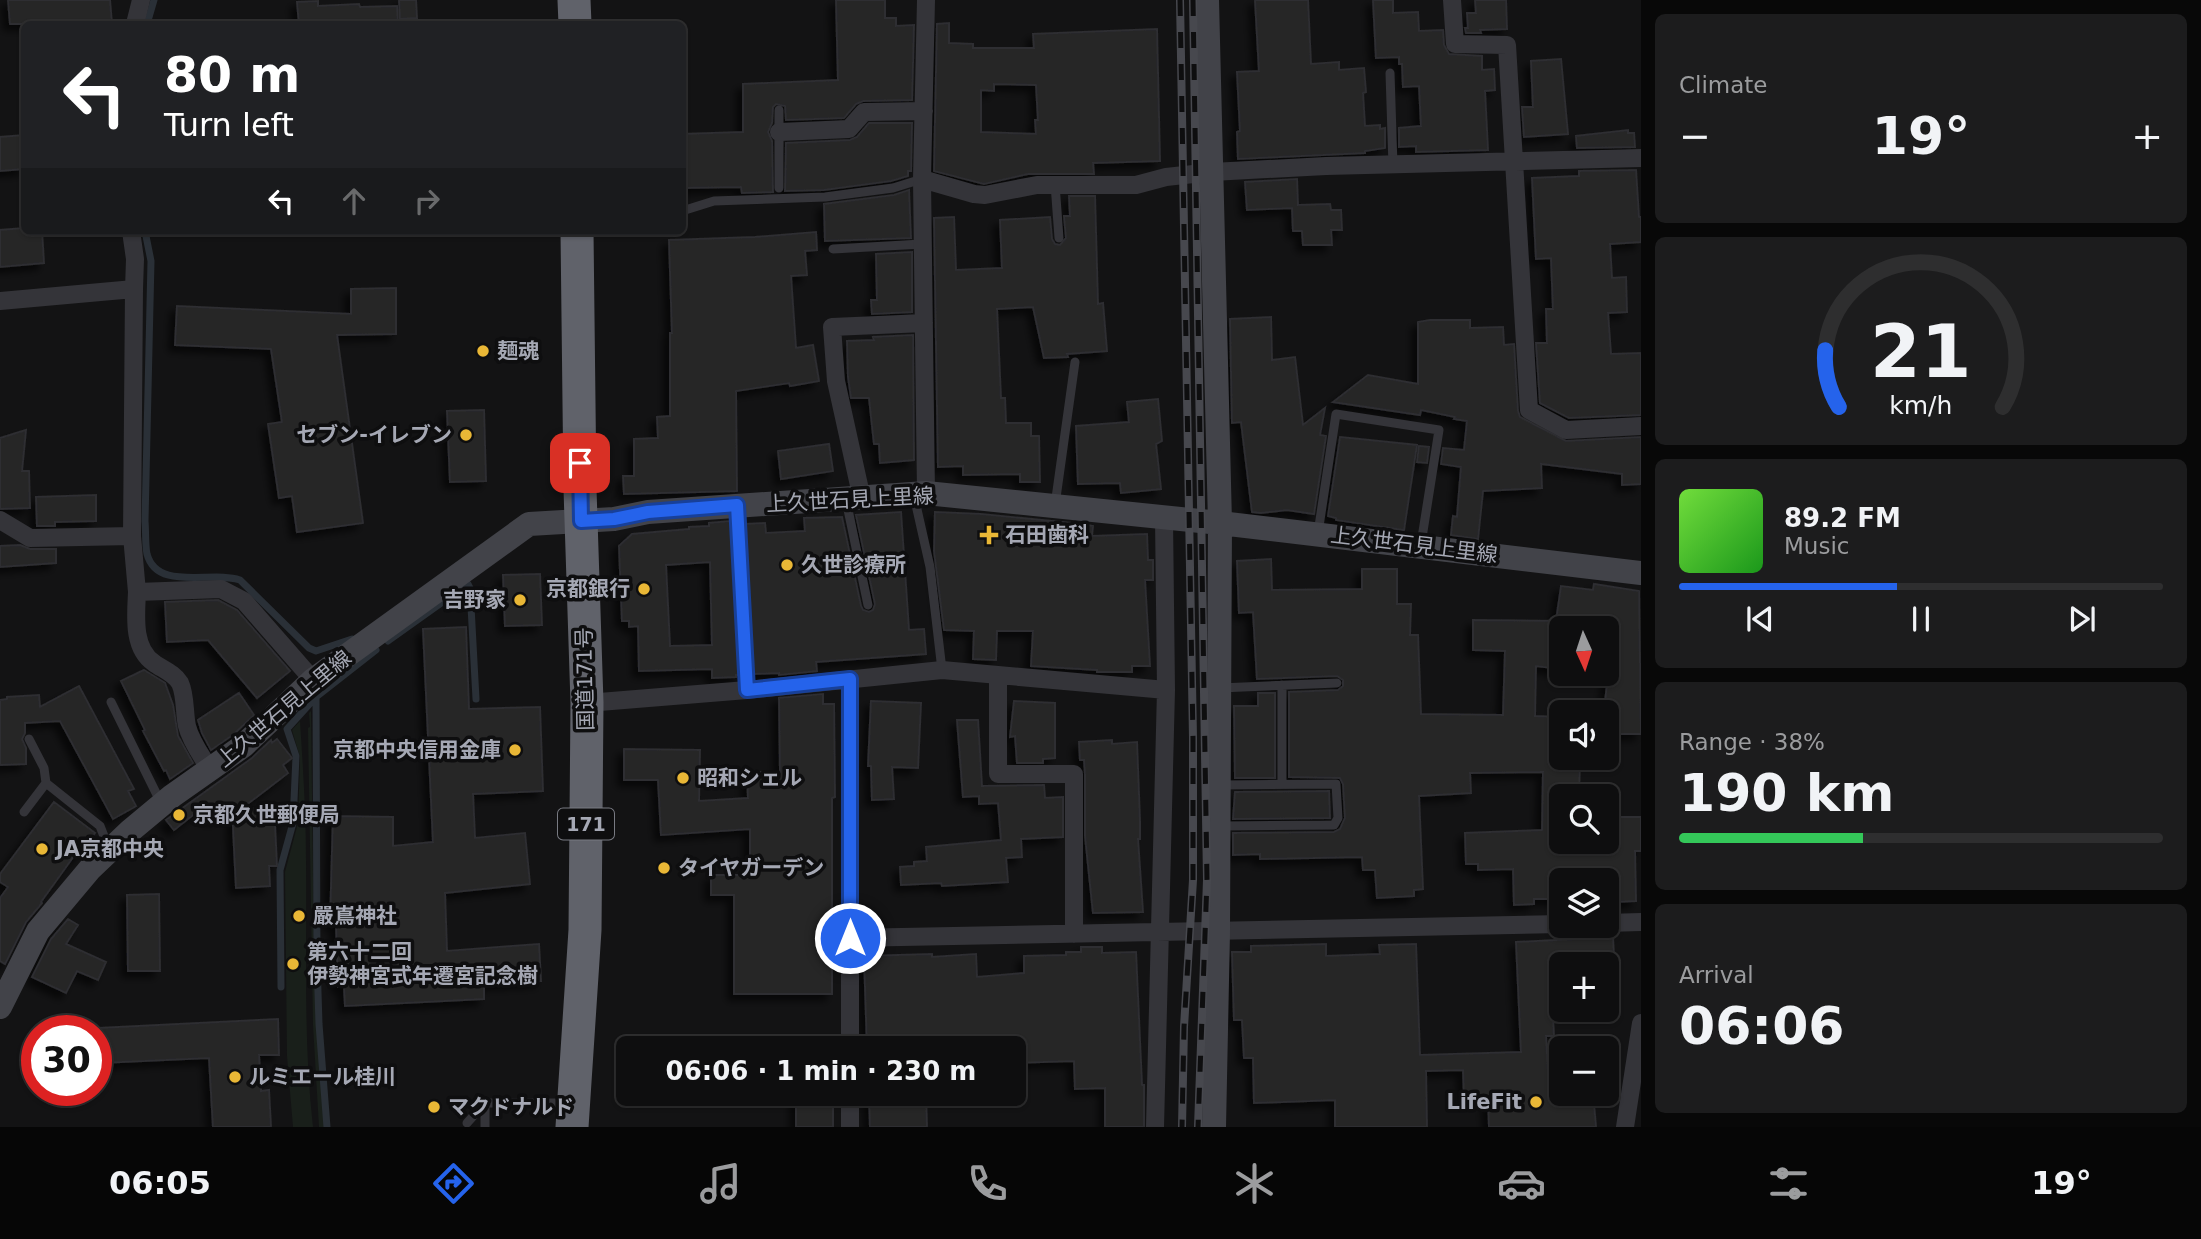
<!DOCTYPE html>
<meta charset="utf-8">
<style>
:root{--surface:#0e0e0f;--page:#1c1c1d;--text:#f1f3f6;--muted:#9b9c9e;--line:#2e2e2f;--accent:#2563eb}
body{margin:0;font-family:"DejaVu Sans","Noto Sans JP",sans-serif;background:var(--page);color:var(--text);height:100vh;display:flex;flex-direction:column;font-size:26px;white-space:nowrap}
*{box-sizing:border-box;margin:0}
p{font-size:23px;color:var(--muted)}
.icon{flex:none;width:38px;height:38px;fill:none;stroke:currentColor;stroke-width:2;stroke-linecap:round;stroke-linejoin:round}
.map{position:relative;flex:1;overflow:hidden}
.side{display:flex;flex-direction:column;gap:14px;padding:14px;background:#080808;width:560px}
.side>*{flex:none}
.hud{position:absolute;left:21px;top:21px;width:665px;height:214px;border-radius:10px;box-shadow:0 2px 5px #0004,0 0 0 2px var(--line);background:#202124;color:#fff;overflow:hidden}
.needle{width:46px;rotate:177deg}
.tools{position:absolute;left:1549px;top:616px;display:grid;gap:14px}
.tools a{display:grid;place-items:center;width:70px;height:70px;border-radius:10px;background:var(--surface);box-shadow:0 2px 5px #0004,0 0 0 2px var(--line);font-size:35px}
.speed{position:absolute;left:21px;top:1015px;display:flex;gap:14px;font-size:35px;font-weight:700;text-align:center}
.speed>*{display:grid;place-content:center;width:91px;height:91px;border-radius:50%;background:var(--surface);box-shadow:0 2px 5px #0004,0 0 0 2px var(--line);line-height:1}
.speed .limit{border:10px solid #d22;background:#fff;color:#111}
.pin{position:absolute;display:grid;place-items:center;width:60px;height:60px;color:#fff;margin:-30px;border-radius:14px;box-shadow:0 4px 10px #0006}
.me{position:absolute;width:77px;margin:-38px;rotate:0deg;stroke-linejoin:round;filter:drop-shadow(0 0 5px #0008)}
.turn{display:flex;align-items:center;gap:24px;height:147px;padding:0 28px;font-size:32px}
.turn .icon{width:91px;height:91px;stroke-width:2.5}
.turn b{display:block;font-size:49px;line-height:60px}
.lanes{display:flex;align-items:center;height:66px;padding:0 28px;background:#0003;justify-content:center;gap:35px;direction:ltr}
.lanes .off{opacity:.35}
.big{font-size:52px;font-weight:600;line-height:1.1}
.side .widget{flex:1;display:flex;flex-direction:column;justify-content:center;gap:10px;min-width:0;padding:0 24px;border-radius:10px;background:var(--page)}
.side .dial{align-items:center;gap:0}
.dial svg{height:182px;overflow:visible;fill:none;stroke:var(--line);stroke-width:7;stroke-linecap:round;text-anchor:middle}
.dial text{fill:var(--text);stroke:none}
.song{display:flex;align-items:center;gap:21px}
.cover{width:84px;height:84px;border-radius:10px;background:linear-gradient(135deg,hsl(100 70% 55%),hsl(120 70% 35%))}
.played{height:7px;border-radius:4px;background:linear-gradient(90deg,var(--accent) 45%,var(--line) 45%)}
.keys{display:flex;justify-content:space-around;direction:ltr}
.heat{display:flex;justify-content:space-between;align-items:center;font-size:38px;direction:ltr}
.charge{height:10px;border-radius:5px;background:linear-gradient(90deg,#34c759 38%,var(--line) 0)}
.trip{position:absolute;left:616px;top:1036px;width:410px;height:70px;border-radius:10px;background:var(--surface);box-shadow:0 2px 5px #0004,0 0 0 2px var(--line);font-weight:600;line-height:70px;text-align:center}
.tab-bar{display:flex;height:112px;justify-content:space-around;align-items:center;background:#060606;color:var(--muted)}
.tab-bar .icon{width:49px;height:49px}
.tab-bar .current{color:var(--accent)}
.tab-bar b{font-size:32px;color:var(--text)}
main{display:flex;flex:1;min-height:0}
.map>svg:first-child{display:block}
</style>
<main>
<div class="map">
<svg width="1641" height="1127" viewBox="0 0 1641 1127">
<defs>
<filter id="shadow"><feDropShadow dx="-6" dy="6" stdDeviation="3.5" flood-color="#0009"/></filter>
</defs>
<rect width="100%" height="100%" fill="#131314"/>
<path fill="#191f1a" d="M311,711L314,960L325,1127H319L313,1025L308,728L310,727L309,713Z
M300,721C303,767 306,814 306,860C307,949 303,1039 313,1127H293L287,1056L285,872L298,823L300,757L292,730Z"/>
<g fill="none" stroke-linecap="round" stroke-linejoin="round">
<path stroke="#2a3037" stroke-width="7" d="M147,24L154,0
M145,231L151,261L145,521C146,532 145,544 147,554C157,592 212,570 240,580L309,648L316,651L352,639
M388,641L468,584L470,588L476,699
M281,987L280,870L293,823L296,756L287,729L316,697
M327,1127L319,1024L317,960L316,697L376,650"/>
</g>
<path fill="#262628" stroke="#2d2d30" stroke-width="2" fill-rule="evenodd" filter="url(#shadow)" d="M8,0H110L112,24H10Z
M399,0H416L417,18L400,19Z
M836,0H885V18H896V26L914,25L912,100L863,101L856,104L844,118L786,120L785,106L776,104L773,107L772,123L768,132L772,141L773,192L742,193L741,187L682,188V134L743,132V84L838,80Z
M1255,0H1308L1311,64L1339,62V70L1364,68L1366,92L1363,93L1365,126L1380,125V129L1385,128V148L1365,151V153L1238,159L1237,132L1240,131L1237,72L1259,71Z
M1373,0H1393V13L1418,12L1419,31L1443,30L1444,45L1449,54L1482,56V70L1494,69L1495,90L1485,91L1488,150L1416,152V146L1399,147V128L1421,126L1419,86L1403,87L1402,64H1399V57L1376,58Z
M1475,0H1506L1507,29L1480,30L1481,33H1466L1465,28H1468L1467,13H1476Z
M318,1V6L359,4L360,7L397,6L398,24H299L297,2Z
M949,23V43L973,44V48H1034L1033,34L1157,29L1160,161L1093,163L1094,174H1028L984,184L934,171L937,24ZM994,84L1036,85L1038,120H1035L1036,134L981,132V90L994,91Z
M1561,59L1568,134L1524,137L1522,107H1533L1531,61Z
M869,123H912L911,171H908V176L891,181L824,190L785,191L786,143L850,140L857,137Z
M1628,130V133H1634L1635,147L1577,148L1576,136Z
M24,135V169L0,171V137Z
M1636,170L1639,217H1641V242L1610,244L1612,278L1626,277L1627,312L1608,313L1611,354L1641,353V415L1569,418L1540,403L1536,343H1547L1546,309H1553L1551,258L1536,259L1532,178L1579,176V171Z
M1297,179L1298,205L1330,204L1331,210H1341L1342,230H1331L1332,245H1303L1302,231H1293L1292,208L1247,210L1245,182Z
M909,190L911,238L825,241L824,204L894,195Z
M1069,196H1095L1098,304L1103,303L1107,351L1067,354L1068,357L1044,358L1033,307L997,309L1001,398H1005L1006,423H1031V436H1039L1040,482H1020V474L963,475V466L938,467L934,218L954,217L956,270L1002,268L1000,220L1050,217L1052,239L1055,244L1060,245L1066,238L1064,216H1070Z
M24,228V231H42L44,263L0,267V230Z
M816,232L817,250L805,251L807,275L791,276L796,348L813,345L819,381L790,386L789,383L736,391L737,491L624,494L623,476H634V439L658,438L657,417L670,416V333H672L669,240L755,237Z
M912,252V312L872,314L871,300H877L876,254Z
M396,288V334L337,335L363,523L297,532L292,496L279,498L268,424L282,422L271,349L175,345L177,306L351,314V289Z
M1271,317L1272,360L1295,357L1303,425L1325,408L1320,435L1326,436L1314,514L1287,510L1261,513L1252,512L1241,422L1232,423L1230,319Z
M1430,320H1470V328L1503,327L1504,345L1514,344L1518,411L1520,417L1566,441L1641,437V484L1622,485V474L1541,464L1542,488L1483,491L1478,539L1451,535L1453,516L1457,517L1461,467L1441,464L1443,448L1464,450L1467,421L1454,419L1455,417L1421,410L1420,415L1333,402L1368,375L1418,384V322Z
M913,335L914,460L880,463L879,444H874L869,398H851L848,377L847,341L874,340L873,337Z
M1158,399L1162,441L1156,444L1161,489L1121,493L1120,483L1078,484L1076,426L1129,422L1127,402Z
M484,410L486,481L450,482L447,411Z
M26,430L22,471H29L30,508L0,509V438Z
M1340,437L1417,445L1404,530L1336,520V518L1328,516Z
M829,444L833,471L781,479L778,451Z
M1419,446L1429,447L1427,463L1417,462Z
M96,495V521L55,522V526H37L36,497Z
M901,512L909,630L924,629L926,654L816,662L817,671L779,675V673L753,674L745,524L765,523L766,533L805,531L804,518L842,517L861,606L863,610L869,612L873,610L875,604L856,515Z
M935,512L981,514L1082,524L1093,526L1092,536L1147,534L1148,560H1153V580H1145L1150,666H1132V672H1097V670L1031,666L1033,631H997L996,660L973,659L974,631L944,630L934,551Z
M731,521L739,675H736V677L712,678V669L639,671L638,626L629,627V621H622L619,546L632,534L689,529V527L709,526V523ZM710,562L712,645L670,646L666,565Z
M20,545L30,549H56V563L0,567V546Z
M1271,559L1272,590L1362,589V569H1397V604H1411L1410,635H1418L1421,714L1503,715L1505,651L1473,650V620L1556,621L1561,586L1593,590L1594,584L1639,591L1641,734H1606V712H1604L1608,674H1606V628H1561V669L1536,666L1535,716L1561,717V758H1580L1579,796H1561V842H1606V817H1641V851H1635L1636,901L1615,902L1614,880H1561V899H1534V904L1514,905L1513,869L1478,870V864H1466L1465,833L1542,830L1543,772L1470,773L1471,793L1419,796L1423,889L1414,890V896L1377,898L1375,870H1363L1362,857L1260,859V854L1233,855V833L1334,832L1340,829L1345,818L1343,784L1340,778L1289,777V692L1338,690L1343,686V680L1337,676L1257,679L1253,612L1239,613L1237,561Z
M540,574L542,625L505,626L503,575Z
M218,600L237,610L290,671L257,698L208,640L167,642L165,602Z
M466,627L469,709L540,707L543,791L473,794L475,838L525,833L530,884L445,893L447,951L539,944L541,981L484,984V999L345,1006L344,987H338L336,924H330L333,816L393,817V846L433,842L423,629Z
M144,670L165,683L173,705L178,736L193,763L170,779L166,770L164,771L143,731L145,730L121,681Z
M79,686L134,789L128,791L136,806L113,819L60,721L25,723V733L22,739L26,748V764L0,765V700L7,699V697L39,695L40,707Z
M239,693L254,715L234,734L211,750L202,733L198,720Z
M1258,693H1275V778H1235L1234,706H1258Z
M823,694V704H834L835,797L832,798V994H734V895H711V875H750V829L661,835L658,780H624V749L700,750L699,801L748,798L747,772H780L779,698Z
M871,701L921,703L918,768L892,767L894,799L872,800L871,766H868Z
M1014,701L1055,703V758L1043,759V763H1017L1015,736L1010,737Z
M957,720H978L982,786L1044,785L1045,798L1063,797V837L1021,839L1022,857L1006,858L1008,882L942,886L941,883L901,885L900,867L914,866V862L927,861L926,847L1001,840L998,803L979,804V796L963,797Z
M277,739L292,758L283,765L288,773L241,809L284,807V825H275L277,866H269L270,886L236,888L232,807L213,820L205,809L199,813L198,811L174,830L166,820L252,758L271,740L272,743Z
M1112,740V744L1137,742L1140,821V839H1138L1143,912L1093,913L1085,836V774L1084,760H1080L1079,742Z
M1329,791L1330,818L1233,819L1235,792Z
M54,802L95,833L77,858L74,856L41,902L42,903L26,922L5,964L0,961V898L8,887L0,882V874Z
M159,894L160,971H128L127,895Z
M68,919L78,925L66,944L106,962L98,980L77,971L66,993L32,977L51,939Z
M1613,937L1614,958L1550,961L1554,1036H1546L1549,1089H1561V1094H1588V1104H1594L1596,1127H1489L1488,1097L1464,1098L1463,1070L1426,1071L1427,1127H1335V1100L1254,1103L1253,1058H1244L1242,1020H1234L1232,952H1251V946L1326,944V956L1380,954L1379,945L1416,944L1420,1055L1521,1052L1516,942Z
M1081,947H1102V953L1136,952L1142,1085H1144V1127H1105V1088L1075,1089L1074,1061L1013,1063V1048H867L864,956L932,954V957L976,954L977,977L1024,973V956L1066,955V952H1081Z
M278,1019L279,1055H259L261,1091L269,1090L271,1127H213L209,1058L101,1063L99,1028Z
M796,1094H833V1127H796Z
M869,1094H926L927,1127H870Z"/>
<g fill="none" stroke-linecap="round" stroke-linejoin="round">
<path stroke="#343439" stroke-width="9" d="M1390,73L1393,166
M779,110V188
M1055,184L1059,238
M682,211L714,201L825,197L893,188L922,179
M833,249L922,244
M914,496L930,567L942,670
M846,500L868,605
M1055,505L1075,362
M737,507L747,690
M1318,533L1336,414L1439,430L1421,544
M1282,685V784
M1220,688L1337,683
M111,702L161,803
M29,739L44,768L46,783
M1219,785L1336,784L1338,818L1334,825L1220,826
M24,812L46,783L100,826L109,849
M485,1103V1127
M467,1123L485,1103H568"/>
<path stroke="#343439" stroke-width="18" d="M1452,0L1455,44L1507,45L1529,410L1566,430L1641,426
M135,24L141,0
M779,132L849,129L864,112L924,111
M922,179L974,194L985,195L1037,185H1136L1166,177L1212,172L1326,166L1641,158
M131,231L135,259L134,289
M0,301L134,289L132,536L137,592L221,589L244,601L313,680
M926,493L922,179L926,0
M862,499L836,381L832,327L924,323
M0,520L30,538L132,536
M137,592C136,615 132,648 154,663C162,669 174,673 180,683C186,696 184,713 187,726C191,742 202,756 210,770
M998,675V774H1074V934
M587,703L747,690L942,670L1166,690L1164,518
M1606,923L1641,922
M850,938L1561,924
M850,1048V679
M850,1127V1094
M1155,1127L1166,690
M1625,1127L1641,1023"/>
<path stroke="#424349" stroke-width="24" d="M1207,0L1220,523L1218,932L1214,1127
M0,1007L38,931L90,869L130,831L172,796L243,746L313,680L529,524L614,519L648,512L926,493L1220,523L1641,573"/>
<path stroke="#60626a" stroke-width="33" d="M574,0L575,24
M572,1127L585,930L587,703L580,489L577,231"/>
<defs>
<path id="rail" d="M1180,0L1193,738V880L1184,1027L1182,1127
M1193,0L1207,880L1198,1127"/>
</defs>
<use href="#rail" stroke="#47484e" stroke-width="8"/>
<use href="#rail" stroke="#0e0e0f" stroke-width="5" stroke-dasharray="16" stroke-linecap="butt"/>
</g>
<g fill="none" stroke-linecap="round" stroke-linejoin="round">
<defs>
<path id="route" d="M580,463L581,521L614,519L648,512L737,505L747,690L850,679V938"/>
</defs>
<use href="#route" stroke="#184099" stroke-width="18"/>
<use href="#route" stroke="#2563eb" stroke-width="12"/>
</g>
<g fill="#e9b736" stroke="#0e0e0f" stroke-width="2.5">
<circle cx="483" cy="351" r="7"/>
<circle cx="466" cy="435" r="7"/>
<path d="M985.5 524.5h7v7h7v7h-7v7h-7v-7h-7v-7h7z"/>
<circle cx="787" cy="565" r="7"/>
<circle cx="644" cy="589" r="7"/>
<circle cx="520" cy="600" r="7"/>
<circle cx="515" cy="750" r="7"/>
<circle cx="683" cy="778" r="7"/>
<circle cx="179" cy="815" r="7"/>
<circle cx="42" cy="849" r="7"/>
<circle cx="664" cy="868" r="7"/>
<circle cx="299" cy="916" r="7"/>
<circle cx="293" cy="964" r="7"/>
<circle cx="235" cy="1077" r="7"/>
<circle cx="1536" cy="1102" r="7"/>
<circle cx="434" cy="1107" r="7"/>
</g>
<g text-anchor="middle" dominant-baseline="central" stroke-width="7" stroke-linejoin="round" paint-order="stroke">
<rect fill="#0e0e0f" stroke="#787a82" stroke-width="2" x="558" y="808.5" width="56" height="31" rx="5"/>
<g font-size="19" font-weight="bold" fill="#a5a8b4">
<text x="586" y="824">171</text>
</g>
<g font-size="21" font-weight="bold" fill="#a5a8b4" stroke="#0e0e0f" text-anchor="start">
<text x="497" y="351">麺魂</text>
<text x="452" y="435" text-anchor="end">セブン-イレブン</text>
<text x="1005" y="535">石田歯科</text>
<text x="801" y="565">久世診療所</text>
<text x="630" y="589" text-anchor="end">京都銀行</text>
<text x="506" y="600" text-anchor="end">吉野家</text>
<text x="501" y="750" text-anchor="end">京都中央信用金庫</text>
<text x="697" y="778">昭和シェル</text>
<text x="193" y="815">京都久世郵便局</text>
<text x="56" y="849">JA京都中央</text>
<text x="678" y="868">タイヤガーデン</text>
<text x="313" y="916">嚴嶌神社</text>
<text x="307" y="952">第六十二回<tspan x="307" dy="24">伊勢神宮式年遷宮記念樹</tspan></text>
<text x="249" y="1077">ルミエール桂川</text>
<text x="1522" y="1102" text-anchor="end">LifeFit</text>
<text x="448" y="1107">マクドナルド</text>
</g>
<g font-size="21" fill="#a5a8b4" stroke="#0e0e0f">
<text transform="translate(850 500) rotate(-3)">上久世石見上里線</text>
<text transform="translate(1414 545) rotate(7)">上久世石見上里線</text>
<text transform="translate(585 679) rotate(-91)">国道171号</text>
<text transform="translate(284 709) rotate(-40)">上久世石見上里線</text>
</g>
</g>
</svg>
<div class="tools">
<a><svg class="needle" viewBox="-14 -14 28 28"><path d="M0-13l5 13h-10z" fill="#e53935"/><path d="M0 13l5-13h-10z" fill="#9b9c9e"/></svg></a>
<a><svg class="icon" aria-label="sound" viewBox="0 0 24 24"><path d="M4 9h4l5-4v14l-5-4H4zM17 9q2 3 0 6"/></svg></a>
<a><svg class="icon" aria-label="search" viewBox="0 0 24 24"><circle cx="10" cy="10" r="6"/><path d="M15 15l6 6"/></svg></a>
<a><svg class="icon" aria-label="layers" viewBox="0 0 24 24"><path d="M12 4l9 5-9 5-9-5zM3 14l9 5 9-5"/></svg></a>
<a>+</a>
<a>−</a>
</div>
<div class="speed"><div class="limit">30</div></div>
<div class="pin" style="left:580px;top:463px;background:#d93025"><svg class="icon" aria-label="arrive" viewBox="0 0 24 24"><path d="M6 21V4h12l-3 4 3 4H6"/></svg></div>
<svg class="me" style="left:850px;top:938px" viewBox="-20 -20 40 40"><circle r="17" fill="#2563eb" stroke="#fff" stroke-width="3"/><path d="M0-11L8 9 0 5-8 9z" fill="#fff"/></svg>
<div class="trip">06:06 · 1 min · 230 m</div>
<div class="hud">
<div class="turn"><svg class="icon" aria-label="left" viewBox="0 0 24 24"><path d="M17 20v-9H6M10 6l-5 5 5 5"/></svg><div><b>80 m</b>Turn left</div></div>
<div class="lanes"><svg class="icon" aria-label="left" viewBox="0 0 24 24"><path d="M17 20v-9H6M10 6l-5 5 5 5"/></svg><svg class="icon off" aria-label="ahead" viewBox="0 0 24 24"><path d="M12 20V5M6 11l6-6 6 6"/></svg><svg class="icon off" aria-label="right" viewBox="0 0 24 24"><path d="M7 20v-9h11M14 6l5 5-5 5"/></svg></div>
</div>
</div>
<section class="side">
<div class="widget"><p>Climate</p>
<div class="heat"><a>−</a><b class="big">19°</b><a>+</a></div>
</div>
<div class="widget dial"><svg viewBox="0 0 100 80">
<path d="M14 69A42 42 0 1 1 86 69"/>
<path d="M14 69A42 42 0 0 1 8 44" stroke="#2563eb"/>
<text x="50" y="56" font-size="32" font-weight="700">21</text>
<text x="50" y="72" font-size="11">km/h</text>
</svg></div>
<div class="widget">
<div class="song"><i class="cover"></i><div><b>89.2 FM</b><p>Music</p></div></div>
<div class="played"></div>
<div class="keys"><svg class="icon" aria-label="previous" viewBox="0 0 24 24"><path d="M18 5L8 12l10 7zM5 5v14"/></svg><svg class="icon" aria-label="pause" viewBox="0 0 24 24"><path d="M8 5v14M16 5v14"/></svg><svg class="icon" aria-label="next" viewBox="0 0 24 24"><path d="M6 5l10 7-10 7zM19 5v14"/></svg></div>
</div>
<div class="widget"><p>Range · 38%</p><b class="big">190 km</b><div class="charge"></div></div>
<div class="widget"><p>Arrival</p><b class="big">06:06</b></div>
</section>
</main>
<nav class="tab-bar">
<b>06:05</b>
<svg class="icon current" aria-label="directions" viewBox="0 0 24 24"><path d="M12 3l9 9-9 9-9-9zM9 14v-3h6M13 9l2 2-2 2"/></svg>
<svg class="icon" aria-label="music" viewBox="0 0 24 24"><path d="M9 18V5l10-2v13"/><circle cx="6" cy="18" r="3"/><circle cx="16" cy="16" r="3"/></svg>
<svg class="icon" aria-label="phone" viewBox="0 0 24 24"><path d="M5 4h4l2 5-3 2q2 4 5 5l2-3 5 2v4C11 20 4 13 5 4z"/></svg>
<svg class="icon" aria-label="climate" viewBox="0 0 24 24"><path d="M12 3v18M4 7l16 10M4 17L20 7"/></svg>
<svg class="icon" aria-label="car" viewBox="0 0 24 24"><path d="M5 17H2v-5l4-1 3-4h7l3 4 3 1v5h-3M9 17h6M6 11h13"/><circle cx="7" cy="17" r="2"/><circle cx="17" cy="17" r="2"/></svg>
<svg class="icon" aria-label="filters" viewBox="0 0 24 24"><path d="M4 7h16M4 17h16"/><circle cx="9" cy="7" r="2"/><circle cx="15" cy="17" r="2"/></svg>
<b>19°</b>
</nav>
